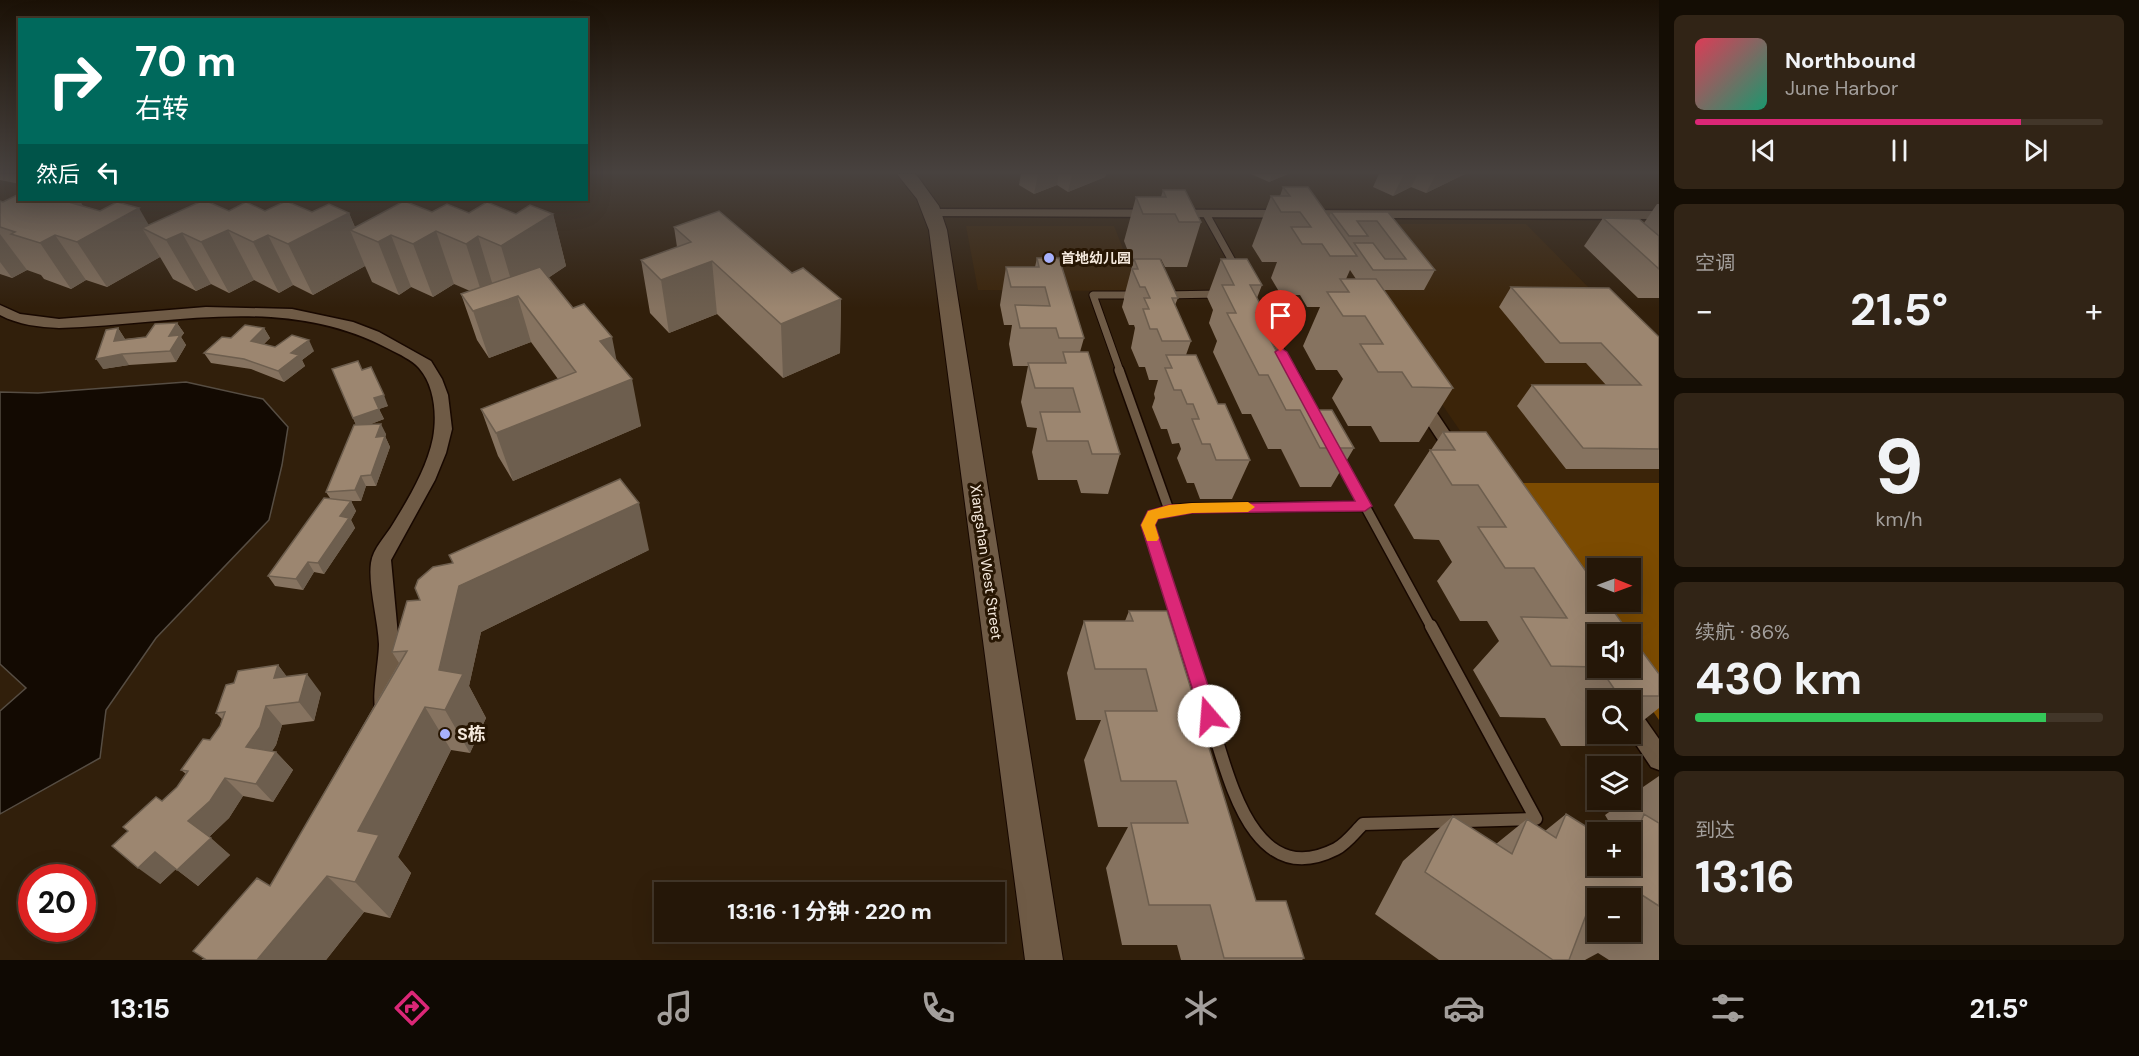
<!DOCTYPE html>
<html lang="zh">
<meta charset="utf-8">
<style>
:root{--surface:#251708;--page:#312416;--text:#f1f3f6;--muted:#a39f9c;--line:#423629;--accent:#db2777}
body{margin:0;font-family:"DM Sans","Noto Sans SC",sans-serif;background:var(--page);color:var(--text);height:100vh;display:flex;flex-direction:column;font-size:22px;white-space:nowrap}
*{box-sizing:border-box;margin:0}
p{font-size:20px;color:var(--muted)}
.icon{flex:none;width:33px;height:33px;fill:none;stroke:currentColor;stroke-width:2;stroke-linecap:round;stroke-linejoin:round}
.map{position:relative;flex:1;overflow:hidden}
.panel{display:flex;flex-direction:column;gap:15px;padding:15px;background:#140d04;width:480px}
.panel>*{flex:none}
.hud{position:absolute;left:18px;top:18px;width:570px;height:183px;border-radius:0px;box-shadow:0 6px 24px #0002,0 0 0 2px var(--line);background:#00695c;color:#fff;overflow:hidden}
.needle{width:39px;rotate:91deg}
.fabs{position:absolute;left:1587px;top:558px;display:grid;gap:12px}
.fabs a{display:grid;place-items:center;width:54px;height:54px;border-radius:0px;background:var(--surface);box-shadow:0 6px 24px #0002,0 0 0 2px var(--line);font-size:30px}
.speed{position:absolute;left:18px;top:864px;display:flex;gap:12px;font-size:30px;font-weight:700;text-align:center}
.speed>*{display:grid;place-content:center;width:78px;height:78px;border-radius:50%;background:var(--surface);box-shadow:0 6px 24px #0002,0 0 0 2px var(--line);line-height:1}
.speed .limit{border:9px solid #d22;background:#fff;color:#111}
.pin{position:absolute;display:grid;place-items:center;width:51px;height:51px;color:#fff;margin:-62px -26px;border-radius:50% 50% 50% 0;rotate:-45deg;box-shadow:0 0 6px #0007}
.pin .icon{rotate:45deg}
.me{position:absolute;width:66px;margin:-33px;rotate:342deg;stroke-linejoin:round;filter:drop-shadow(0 0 4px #0008)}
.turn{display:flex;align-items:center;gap:21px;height:126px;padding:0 18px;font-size:27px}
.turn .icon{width:78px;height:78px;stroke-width:2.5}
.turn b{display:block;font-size:42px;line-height:51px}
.then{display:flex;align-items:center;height:57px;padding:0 18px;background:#0003;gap:12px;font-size:22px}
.big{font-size:45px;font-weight:700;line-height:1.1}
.panel .widget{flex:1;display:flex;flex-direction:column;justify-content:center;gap:9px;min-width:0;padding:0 21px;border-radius:9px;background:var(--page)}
.panel .dial{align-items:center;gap:0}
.dial b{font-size:78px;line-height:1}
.song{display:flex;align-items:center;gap:18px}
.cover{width:72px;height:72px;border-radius:9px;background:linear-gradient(135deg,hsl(350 70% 55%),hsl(160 70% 35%))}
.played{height:6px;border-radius:3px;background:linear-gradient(90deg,var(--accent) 80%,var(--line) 80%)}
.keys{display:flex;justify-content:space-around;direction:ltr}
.heat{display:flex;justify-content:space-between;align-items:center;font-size:33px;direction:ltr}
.charge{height:9px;border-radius:4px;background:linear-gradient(90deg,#34c759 86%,var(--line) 0)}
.trip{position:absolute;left:654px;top:882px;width:351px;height:60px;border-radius:0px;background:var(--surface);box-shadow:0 6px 24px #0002,0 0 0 2px var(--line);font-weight:700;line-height:60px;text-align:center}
.dock{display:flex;height:96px;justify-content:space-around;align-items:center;background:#0f0903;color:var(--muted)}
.dock .icon{width:42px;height:42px}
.dock .current{color:var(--accent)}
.dock b{font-size:27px;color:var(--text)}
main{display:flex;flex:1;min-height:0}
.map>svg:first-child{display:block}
</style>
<main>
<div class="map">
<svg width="1659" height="960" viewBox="0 0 1659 960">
<rect width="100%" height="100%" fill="#311f0b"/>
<path fill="#3b2409" d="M1318,224H1526L1659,359V483H1496Z
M966,226H1114L1140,291L978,290Z"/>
<path fill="#7c4b01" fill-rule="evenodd" d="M1496,483H1659V720L1623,668H1630V634H1600ZM1598,568H1630V602H1598Z"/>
<path fill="#130a02" stroke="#564d43" stroke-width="1.5" d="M186,382L263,399L288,427L282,465L269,520L156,638L106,710L100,758L0,814V711L26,688L0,664V392L38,393Z"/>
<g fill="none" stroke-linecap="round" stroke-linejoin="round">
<defs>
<path id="lane-far2" d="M1206,214L1236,268
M1164,295L1219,294
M1258,309L1292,371
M1120,371L1093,295H1135"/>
<path id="lane-far1" d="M1119,370L1169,510
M1291,370L1299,384
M1338,457L1365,506
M1365,506L1431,627
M1181,627L1148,525L1153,515L1169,510L1192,508L1365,506"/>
<path id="lane" d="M1180,626C1192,662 1203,699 1215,735C1232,789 1257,889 1336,849C1346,844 1355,832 1363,824L1536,819L1431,626"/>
<path id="street" d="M934,209L1659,211V219L929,216L928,213L929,210Z
M0,305L20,314L59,319L206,307L292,309L353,322L379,332L431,361L442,379L448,395L452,429L446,453L435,480L391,560L400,657L398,692L392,711L384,714L376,711C371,701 379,660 379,644C378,620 368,585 371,563C373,548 386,536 393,524C409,498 427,468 433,438C437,416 435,386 419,368C412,360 399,354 389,349C283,293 173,325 59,328C39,327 19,325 0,315Z
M1419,394L1425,395L1461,449L1464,453L1461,457H1449L1411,399L1413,395Z
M1630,706L1638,709L1659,739V770L1651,767L1629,734Z"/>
<path id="secondary" d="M897,174H915L918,177L939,206L947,230L1063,960H1025L929,230L917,199Z"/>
</defs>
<use href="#lane-far2" stroke="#180800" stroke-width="9"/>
<use href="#lane-far1" stroke="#180800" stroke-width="12"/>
<use href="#lane" stroke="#180800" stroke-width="15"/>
<use href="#street" stroke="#180800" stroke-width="3"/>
<use href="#secondary" stroke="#180800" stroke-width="2"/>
<use href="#lane-far2" stroke="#6f5b46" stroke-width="7"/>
<use href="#lane-far1" stroke="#6f5b46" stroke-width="9"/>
<use href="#lane" stroke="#6f5b46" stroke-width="12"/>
<use href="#street" fill="#6f5b46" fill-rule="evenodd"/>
<use href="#secondary" fill="#6f5b46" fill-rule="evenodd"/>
</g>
<path fill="#867360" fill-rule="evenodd" d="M0,174H20V184L0,180Z
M1021,174H1106L1105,177L1068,192L1057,185L1034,194L1019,185Z
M1251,174H1288L1269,182Z
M1379,174H1465L1426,193L1411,187L1393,196L1373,187Z
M1283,187L1329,217L1331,212H1388L1435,270L1424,290H1383L1453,388L1419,442H1380L1371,426H1348L1332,398L1343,379L1337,370H1316L1303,346L1320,307H1307L1300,295H1281L1271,278L1277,262H1262L1252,246L1271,196H1280ZM1350,270L1356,279H1346Z
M1163,190L1201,222L1187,267H1165L1161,259H1131L1124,241L1136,197H1161Z
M79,200L83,206L149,225L229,211L349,213L355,227L432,212L553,214L566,266L548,278L617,361L641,426L513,481L498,456L481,409L558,379L531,342L489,358L477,340L461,294L470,291L454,284L433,297L411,287L399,295L372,282L365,266L313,295L293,285L279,293L254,280L229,293L211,284L196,291L173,279L160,257L107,287L86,280L71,289L44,279L41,275L27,270L12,278L0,274V201L3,202H41Z
M1657,204H1659V298H1638L1584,246L1603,218L1644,223Z
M674,227L792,273L841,299L840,353L783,378L717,314L669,333L650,313L641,260L677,247Z
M1037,258L1084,338L1080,352L1120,454L1108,494L1081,493L1077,480H1038L1032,452L1037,428L1027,427L1021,402L1028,366H1013L1009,344L1012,325H1004L1000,305L1006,267H1035Z
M1134,259L1178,298L1175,305L1191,341L1186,355L1218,404L1250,460L1232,499H1200L1194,483H1187L1177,458L1181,449L1179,443L1172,444L1167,429H1161L1152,407L1155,398L1154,394L1158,380H1149L1145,367H1139L1131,348L1135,328L1134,325H1129L1122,307L1124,299V297Z
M1221,259L1262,285L1257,298L1265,313L1261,322L1289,375L1318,410L1354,448L1331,487H1300L1281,449H1268L1251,414H1242L1213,352L1217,341L1209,323L1213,310L1207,297Z
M1511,287L1659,337V469H1566L1517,406L1532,385H1606L1586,363H1545L1499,307Z
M177,323L184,333L181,337L186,345L176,362L129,365L103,369L118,328L125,339L146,337Z
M264,328L270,338L264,344L275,347L314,351L302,360L305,366L284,382L251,369L211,363L204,353L231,338Z
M362,370L388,406L379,409L384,419L371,424L386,434L385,436L390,447L376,486H366L361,501H351L356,511L351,520L355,528L324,574L314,572L303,590L275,586L268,576L330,498L326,492L356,425L353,418Z
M1443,432L1598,634V668H1630L1659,674V708L1630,731V700H1598V734H1628L1612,746H1561L1545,718L1500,717L1473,670L1499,641L1487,621H1460L1437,581L1452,562L1439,540L1414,539L1394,505L1430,450H1431Z
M649,550L481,632L469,686L486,718L470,753L451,750L398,857L411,873L390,918L364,912L326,960H202L205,959L270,886L399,663L392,652L420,600Z
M1129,611L1256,901L1304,958L1302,960H1181L1177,945H1122L1106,868L1128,827H1098L1084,760L1101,720H1076L1067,673L1084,621H1125Z
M278,665L287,677L321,693L314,721L282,725L276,745L272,751L276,752L293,770L273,802L243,796L229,818L209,837L230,855L198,886L176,869L160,884L162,801L177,787L186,774L181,770L210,740L220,726L222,719L216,713Z
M1659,776V960H1609L1598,953L1585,960H1439L1375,914L1403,861L1453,816L1496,844L1527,819L1545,831L1566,814L1630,866V832H1615L1605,815L1626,800H1630V796ZM1598,898H1630V932H1598Z"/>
<path fill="#6d5e4e" d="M1038,174H1059L1057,185L1034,194Z
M1072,174H1106L1105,177L1068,192Z
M1272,174H1288L1269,182Z
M1404,174H1418L1411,187L1393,196Z
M1436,174H1465L1426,193Z
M79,200L99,230L139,208L154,234L142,228L160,257L107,287L77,242L72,203Z
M349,213L357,233L350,230L365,266L313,295L288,244Z
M553,214L566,266L518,298L531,342L489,358L473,311L516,297L501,246Z
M228,230L254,280L229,293L201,242Z
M436,231L454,284L433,297L413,244Z
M182,233L211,284L196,291L166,240Z
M0,234L27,270L12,278L0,262Z
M55,235L86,280L71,289L40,243Z
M268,235L293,285L279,293L253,242Z
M391,235L411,287L399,295L378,242Z
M478,236L494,289L483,297L466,244Z
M712,261L717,314L669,333L661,280Z
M841,299L840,353L783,378L781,324Z
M177,323L184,333L181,337L186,345L176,362L170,351L169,336Z
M118,328L125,339L121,351L114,341Z
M264,328L270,338L256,351L251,341Z
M612,337L621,383L632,379L641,426L513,481L496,433L611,387L600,341Z
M309,340L314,351L302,360L305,366L284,382L278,371L291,353Z
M122,354L129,365L103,369L96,359Z
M384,395L388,406L379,409L374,398Z
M379,409L384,419L358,429L353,418Z
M381,424L386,434L381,447L376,437Z
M385,436L390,447L376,486L371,475Z
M361,476L366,486L361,501L355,490Z
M351,501L356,511L351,520L355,528L324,574L318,563L340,516Z
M639,503L649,550L481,632L469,686L486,718L470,753L445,710L439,670L459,586Z
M308,562L314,572L303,590L296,579Z
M278,665L293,685L274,678Z
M307,674L321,693L314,721L299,702Z
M266,706L282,725L276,745L263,765L246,747Z
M425,707L451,750L398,857L411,873L390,918L355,882L358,831Z
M276,752L293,770L273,802L256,784Z
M225,778L243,796L229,818L208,838L188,821Z
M211,838L230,855L198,886L177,870Z
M155,852L176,869L160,884L138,868Z
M327,876L364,912L326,960H257Z"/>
<path fill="#9c8670" stroke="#6d5e4e" stroke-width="1.5" d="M1283,187H1308L1357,256H1330L1322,244H1302L1291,227H1311L1300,212H1281L1271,196H1290Z
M1163,190H1185L1201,222H1179L1175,214H1143L1136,197H1166Z
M17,195H20V200H33L41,202L45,200H79L72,203L100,211L117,202L139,208L77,242L55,235L40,243L11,234L15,232L0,227V201L3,202Z
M204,200L229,211L246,202L265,211L286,201L312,212L329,204L349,213L288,244L268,235L253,242L228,230L201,242L182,233L166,240L142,228Z
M404,201L432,212L447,204L469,213L487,202L516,214L530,205L553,214L501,246L478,236L466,244L436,231L413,244L391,235L378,242L350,230Z
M719,211L792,273L803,268L841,299L781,324L712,261L661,280L641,260L691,242L674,227Z
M1331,212H1388L1435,270H1373L1354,243H1373L1385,259H1406L1377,221H1357L1368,236H1349Z
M1603,218L1639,219L1659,236V269Z
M1037,258H1059L1084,338H1059L1056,328H1020L1015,305L1050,306L1045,287H1011L1006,267H1039Z
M1134,259H1160L1178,298H1172L1191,341H1162L1157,329H1150L1143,309H1149L1144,298H1150L1145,287H1140L1132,269H1138Z
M1221,259H1247L1262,285H1250L1265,313H1256L1289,375H1299L1318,410H1332L1354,448H1320L1300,410H1286L1268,375H1259L1227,313H1236L1222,285H1234Z
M540,267L573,308L584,304L612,337L600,341L632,379L496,433L481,409L576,372L518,296L473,311L461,294Z
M1340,279H1376L1453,388L1412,387L1402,372H1378L1360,344H1383L1365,316H1343L1327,292H1349Z
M1511,287L1609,288L1659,337V449L1583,448L1532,385H1641L1601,343H1560Z
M177,323L169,336L180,335L170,351L122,354L96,359L106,330L118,328L114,341L146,337L155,324Z
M245,325L264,328L251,341L275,347L292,335L309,340L291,353L299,355L278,371L244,359L204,353L222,337L231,338Z
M1063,352H1088L1120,454H1092L1088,441H1047L1040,412H1080L1073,388H1035L1028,363H1066Z
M1166,355H1196L1218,404H1225L1250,460H1216L1210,444H1202L1192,419H1199L1193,404H1187L1181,390H1174L1165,368H1172Z
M358,361L362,370L371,367L384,395L374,398L379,409L353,418L332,369Z
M381,424L376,437L385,436L371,475L361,476L355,490L326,492L354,425Z
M1443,432H1486L1598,588V602H1607L1630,634H1598V667L1551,666L1521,617L1567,618L1534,568H1505L1478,527H1506L1478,485H1452L1430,450H1455Z
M620,479L639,503L459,586L439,670L463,674L445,710L425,707L358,831L379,835L355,882L327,876L257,960H202L205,959L193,951L257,878L270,886L407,651L392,652L407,601L420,600L415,588L418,580L433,567L453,563L449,555Z
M324,498L351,501L340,516L349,518L318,563L308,562L296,579L268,576Z
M1129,611H1167L1256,901H1286L1304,958H1224L1210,905H1149L1131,823H1188L1176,781H1121L1105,711H1157L1146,669H1095L1084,621H1133Z
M1630,635L1659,674V696H1619L1600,668H1630Z
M278,665L274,678L307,674L299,702L266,706L260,727L246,747L276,752L256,784L225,778L210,801L188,821L211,838L177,870L155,852L138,868L112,846L128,831L123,827L156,797L162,801L177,787L188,771L181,770L203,739L210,740L220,726L225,712L216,713L226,685L234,683L238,671Z
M1566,814L1598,834V866H1630V851L1644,814L1659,823V906L1642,895L1630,928V898H1598V917L1588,910L1569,960H1553L1425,872L1453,816L1512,854L1527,819L1556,838Z
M1620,932H1629L1628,936Z"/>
<linearGradient id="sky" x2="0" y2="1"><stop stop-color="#1b1106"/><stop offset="0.56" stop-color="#48423f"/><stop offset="1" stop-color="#48423f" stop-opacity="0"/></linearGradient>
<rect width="1659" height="308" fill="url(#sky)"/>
<path fill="#db2777" stroke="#8e194d" stroke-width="1.5" d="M1281,348L1287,352L1372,506L1365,511L1192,513L1158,519L1155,525L1218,716L1215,722L1209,724L1203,722L1201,716L1141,525L1148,511L1169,505L1355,501L1275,352Z"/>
<path fill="#f59e0b" d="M1248,502L1255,507L1248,512L1192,513L1158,519L1155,525L1159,538L1157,541H1147L1141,525L1148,511L1169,505L1192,503Z"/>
<g fill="#a7b1fc" stroke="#271603" stroke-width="2">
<circle cx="1049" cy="258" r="6"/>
<circle cx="445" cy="734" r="6"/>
</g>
<g text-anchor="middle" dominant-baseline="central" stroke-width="6" stroke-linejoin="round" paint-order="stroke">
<g font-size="14" font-weight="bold" fill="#f4e8dc" stroke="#271603" text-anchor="start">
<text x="1061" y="258">首地幼儿园</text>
</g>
<g font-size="15" fill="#f4e8dc" stroke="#271603">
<text transform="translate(986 562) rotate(82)">Xiangshan West Street</text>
</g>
<g font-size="18" font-weight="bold" fill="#f4e8dc" stroke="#271603" text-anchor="start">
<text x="457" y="734">S栋</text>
</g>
</g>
</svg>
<div class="fabs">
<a><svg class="needle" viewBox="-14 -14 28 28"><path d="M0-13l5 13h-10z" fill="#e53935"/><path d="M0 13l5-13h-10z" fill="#a39f9c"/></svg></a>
<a><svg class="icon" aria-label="sound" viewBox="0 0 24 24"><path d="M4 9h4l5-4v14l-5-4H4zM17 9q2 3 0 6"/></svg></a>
<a><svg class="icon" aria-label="search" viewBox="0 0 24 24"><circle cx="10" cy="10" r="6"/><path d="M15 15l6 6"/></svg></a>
<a><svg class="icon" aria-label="layers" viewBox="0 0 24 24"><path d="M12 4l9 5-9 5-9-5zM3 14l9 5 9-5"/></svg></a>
<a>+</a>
<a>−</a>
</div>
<div class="speed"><div class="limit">20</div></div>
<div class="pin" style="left:1281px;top:352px;background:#d93025"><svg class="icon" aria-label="arrive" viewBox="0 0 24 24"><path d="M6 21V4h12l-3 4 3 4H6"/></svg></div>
<svg class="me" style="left:1209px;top:716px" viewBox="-20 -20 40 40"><circle r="19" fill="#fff"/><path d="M0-13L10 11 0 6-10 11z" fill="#db2777"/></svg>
<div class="trip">13:16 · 1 分钟 · 220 m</div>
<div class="hud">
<div class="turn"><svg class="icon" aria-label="right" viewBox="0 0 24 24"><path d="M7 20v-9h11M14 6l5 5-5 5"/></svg><div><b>70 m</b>右转</div></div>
<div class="then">然后<svg class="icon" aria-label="left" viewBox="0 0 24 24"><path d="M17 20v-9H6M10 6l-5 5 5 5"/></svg></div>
</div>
</div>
<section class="panel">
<div class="widget">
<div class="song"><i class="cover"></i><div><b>Northbound</b><p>June Harbor</p></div></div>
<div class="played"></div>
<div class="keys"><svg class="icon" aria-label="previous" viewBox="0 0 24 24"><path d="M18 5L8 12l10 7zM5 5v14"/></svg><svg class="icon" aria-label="pause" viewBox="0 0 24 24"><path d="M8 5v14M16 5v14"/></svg><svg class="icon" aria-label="next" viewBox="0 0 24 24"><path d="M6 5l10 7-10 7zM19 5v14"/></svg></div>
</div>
<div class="widget"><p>空调</p>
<div class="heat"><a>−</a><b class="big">21.5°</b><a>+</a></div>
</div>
<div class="widget dial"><b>9</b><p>km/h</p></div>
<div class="widget"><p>续航 · 86%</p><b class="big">430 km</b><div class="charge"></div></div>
<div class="widget"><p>到达</p><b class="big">13:16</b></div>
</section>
</main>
<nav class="dock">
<b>13:15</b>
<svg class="icon current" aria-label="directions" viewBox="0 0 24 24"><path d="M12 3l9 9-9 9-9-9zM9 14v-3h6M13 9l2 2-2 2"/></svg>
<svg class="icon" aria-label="music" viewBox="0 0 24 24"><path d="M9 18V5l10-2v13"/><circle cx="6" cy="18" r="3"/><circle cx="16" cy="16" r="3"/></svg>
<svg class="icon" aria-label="phone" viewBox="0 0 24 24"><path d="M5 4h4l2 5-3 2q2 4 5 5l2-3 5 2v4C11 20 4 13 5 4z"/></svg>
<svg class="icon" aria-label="climate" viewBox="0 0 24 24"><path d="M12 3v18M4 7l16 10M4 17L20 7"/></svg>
<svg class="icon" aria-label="car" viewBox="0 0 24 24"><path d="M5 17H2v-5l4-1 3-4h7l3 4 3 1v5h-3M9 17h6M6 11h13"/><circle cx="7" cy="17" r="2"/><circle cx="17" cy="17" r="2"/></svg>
<svg class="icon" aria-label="filters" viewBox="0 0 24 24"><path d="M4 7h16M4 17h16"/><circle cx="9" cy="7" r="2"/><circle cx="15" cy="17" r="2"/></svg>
<b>21.5°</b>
</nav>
